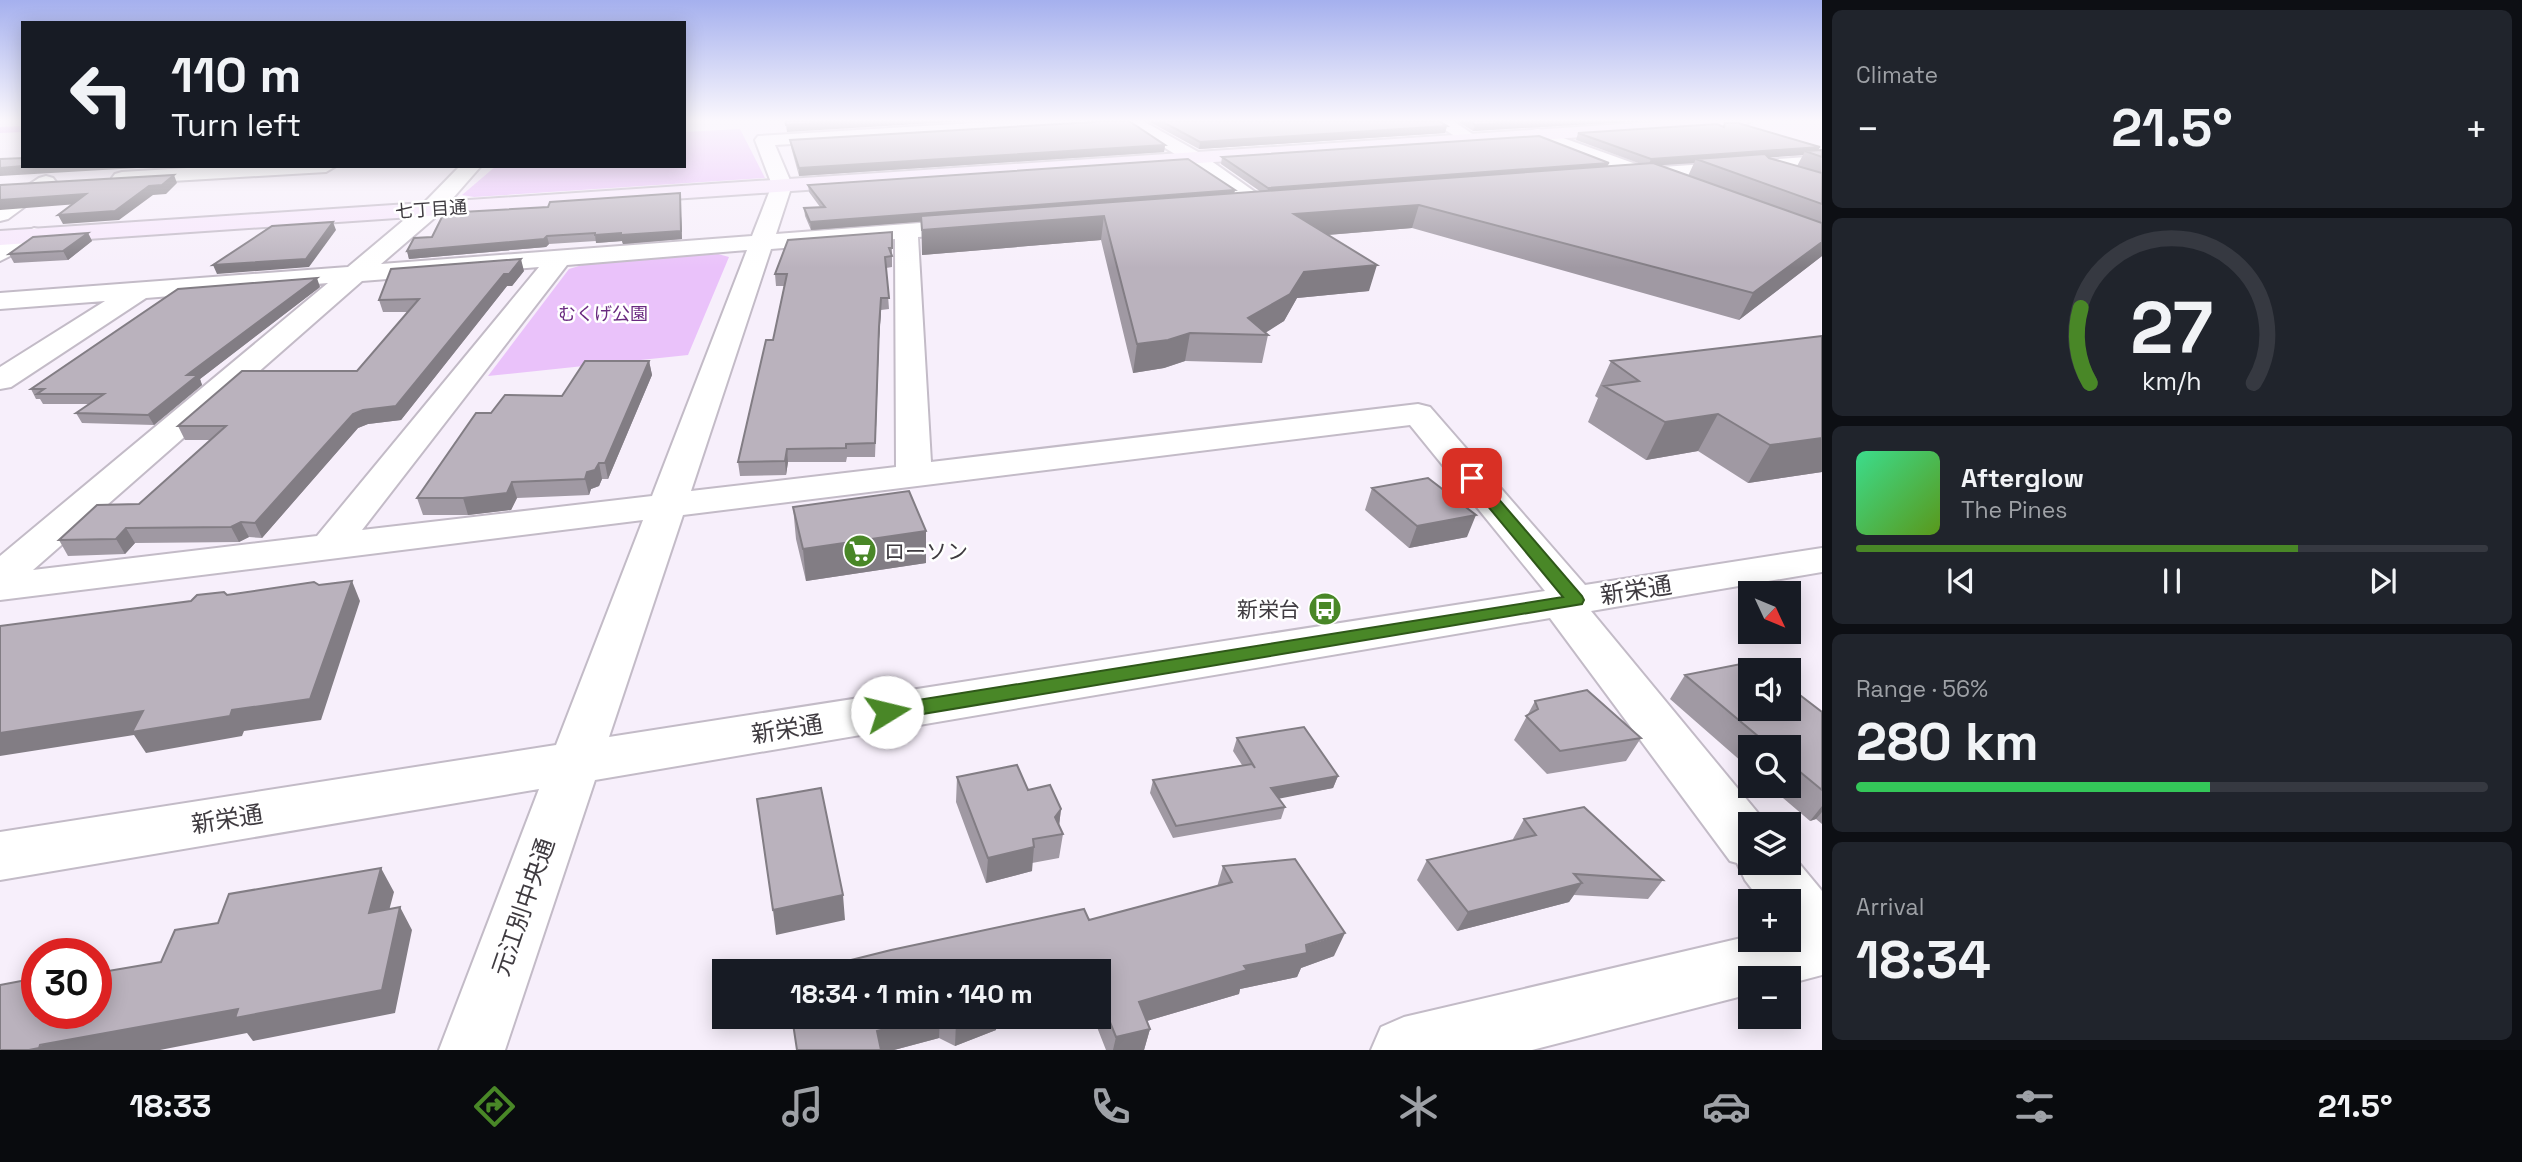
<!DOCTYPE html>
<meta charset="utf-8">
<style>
:root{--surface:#171b24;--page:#20242c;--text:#f1f3f6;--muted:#9ea1a6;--line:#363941;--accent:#498727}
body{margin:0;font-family:"Space Grotesk","Noto Sans JP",sans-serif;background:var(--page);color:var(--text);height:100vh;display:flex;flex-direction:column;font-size:26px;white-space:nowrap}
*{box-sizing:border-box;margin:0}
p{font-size:23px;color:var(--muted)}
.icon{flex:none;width:38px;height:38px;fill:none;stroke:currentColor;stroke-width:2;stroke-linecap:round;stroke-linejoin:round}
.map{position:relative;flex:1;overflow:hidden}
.details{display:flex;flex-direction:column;gap:10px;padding:10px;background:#0d0f14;width:700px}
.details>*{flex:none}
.top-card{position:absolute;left:21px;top:21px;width:665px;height:147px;border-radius:0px;box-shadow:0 4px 18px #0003;background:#171b24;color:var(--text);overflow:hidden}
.needle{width:46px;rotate:134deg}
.buttons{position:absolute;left:1738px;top:581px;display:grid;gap:14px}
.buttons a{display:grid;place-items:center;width:63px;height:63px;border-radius:0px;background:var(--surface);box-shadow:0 4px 18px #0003;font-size:35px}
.speed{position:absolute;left:21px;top:938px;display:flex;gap:14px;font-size:35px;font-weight:700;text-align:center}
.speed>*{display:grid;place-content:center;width:91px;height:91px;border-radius:50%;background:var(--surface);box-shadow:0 4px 18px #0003;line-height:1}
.speed .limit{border:10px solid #d22;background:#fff;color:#111}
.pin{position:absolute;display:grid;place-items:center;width:60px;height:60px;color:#fff;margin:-30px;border-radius:14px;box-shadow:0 4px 10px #0006}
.me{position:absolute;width:77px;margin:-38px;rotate:81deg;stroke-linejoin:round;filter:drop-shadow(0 0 5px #0008)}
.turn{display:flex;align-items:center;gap:24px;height:147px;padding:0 35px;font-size:32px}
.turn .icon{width:91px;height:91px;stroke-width:2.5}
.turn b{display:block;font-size:49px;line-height:60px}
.big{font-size:52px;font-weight:700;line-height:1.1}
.details .card{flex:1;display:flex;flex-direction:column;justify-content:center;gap:10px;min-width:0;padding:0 24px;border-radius:10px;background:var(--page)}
.details .dial{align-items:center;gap:0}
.dial svg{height:182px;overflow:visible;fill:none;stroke:var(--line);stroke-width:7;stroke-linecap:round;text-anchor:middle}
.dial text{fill:var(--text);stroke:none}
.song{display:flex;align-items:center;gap:21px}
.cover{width:84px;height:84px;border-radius:10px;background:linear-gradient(135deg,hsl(150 70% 55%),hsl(90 70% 35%))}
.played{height:7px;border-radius:4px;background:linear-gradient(90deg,var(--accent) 70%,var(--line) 70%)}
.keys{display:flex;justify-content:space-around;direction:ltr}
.heat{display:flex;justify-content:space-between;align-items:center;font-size:38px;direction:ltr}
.charge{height:10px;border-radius:5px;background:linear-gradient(90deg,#34c759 56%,var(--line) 0)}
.trip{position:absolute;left:712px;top:959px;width:399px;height:70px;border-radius:0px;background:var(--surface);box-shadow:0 4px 18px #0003;font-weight:700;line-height:70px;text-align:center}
.dock{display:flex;height:112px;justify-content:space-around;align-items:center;background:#090b0e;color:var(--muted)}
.dock .icon{width:49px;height:49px}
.dock .on{color:var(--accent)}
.dock b{font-size:32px;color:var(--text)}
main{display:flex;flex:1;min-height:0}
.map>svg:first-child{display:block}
</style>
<main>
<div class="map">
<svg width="1822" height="1050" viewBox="0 0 1822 1050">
<rect width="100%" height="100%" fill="#f7effb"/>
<path fill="#eac2fa" d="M740,129L765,178L474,197L462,195L496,166H684V132Z
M718,254L729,257L688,355L488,376L569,269L589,263Z"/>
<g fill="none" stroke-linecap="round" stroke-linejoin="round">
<path stroke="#e1abf6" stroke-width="6" d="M0,130L23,129"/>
<defs>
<path id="street" d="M1006,121H1101L1092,126L775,145L792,185L776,234L972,219L980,221L983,226L980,231L972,233L918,237L931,462L1418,404L1430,407L1585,585L1822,548V572L1591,611L1767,824H1750V863H1788V850L1822,891V975L1788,984V978H1750V994L1532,1050H1371L1381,1027L1404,1017L1750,936V940H1788V901H1761L1745,880L1737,863L1730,861L1550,618L595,780L505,1050H439L539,789L0,880V832L556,745L643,520L0,600V556L328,283L146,298L11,387L0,389V367L105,301L0,309V293L348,267L423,204L460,166H481L439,214L381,264L752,236L772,185L755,140L758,136ZM895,239L896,467L691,491L771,249ZM747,250L652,496L362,530L567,265ZM539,267L317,536L33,570L362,281ZM1410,425L1545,591L609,737L683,515Z
M1122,121H1143L1200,153L1272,204L1269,209H1253L1186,161Z
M1432,121H1453L1480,139L1477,143H1465Z
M1538,129L1647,168L1822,156V168L1659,180C1650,184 1629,183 1618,180L1615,176L1619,172L1532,138L1529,134L1532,130Z
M220,166H336L326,172L122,184L115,182L112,178L115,174L122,172Z
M46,176L53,178L56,182L53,186L8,219L0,221V204L39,178Z
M34,228L42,230L46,235L42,240L0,261V244Z"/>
<path id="secondary" d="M1668,121H1751L1742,126L0,245V231Z"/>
</defs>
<use href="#street" stroke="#c3bbc7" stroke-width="4"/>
<use href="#secondary" stroke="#c3bbc7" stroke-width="4"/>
<use href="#street" fill="#fff" fill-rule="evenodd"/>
<use href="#secondary" fill="#f7e8fc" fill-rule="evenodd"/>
</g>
<path fill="#a099a3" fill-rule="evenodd" d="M1148,121H1439L1447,126L1445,133L1199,149Z
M1457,121H1642L1473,131Z
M1093,122L1165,145L1164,152L799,176L791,147L790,140Z
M1725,123L1820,147L1818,150H1822V256L1739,320L1412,228L1328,235L1369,291L1297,298L1284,321L1265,332L1268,335L1262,363L1185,361L1164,368L1133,373L1101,240L922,255L921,221L811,230L805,216L804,208L820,207L809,192L808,185L1235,190L1234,193L1261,192L1221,164L1222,157L1608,166L1641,164L1576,140L1578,133L1723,126ZM1803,155L1797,166L1768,157ZM1694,163L1688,176L1660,165Z
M680,193L682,239L623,244L622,241L596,243V241L549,244L546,247L409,259L407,251L432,237L548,207Z
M892,232V267L886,268L889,309L881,310L879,339L875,457H847L846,462H788L786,475L740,476L738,462L773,340L784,286H776L775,274Z
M88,233L92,241L68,260L14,263L9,254Z
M524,271L512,286H507L401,420L368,424L358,428L262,538L249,537L239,542L135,543L125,554L68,556L59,540L139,504L210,440H185L178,426L357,371L408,312H383L379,300Z
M320,287L200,379L202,385L154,425L82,423L76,413L89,404H43L40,399H36L31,389Z
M1822,336V472L1748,483L1698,451L1646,460L1588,422L1598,398L1595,396L1611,361Z
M649,361L652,375L608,479H602L599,486L591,489L589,495L517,498L511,510L468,515H423L417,498L491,413L562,396Z
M1372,488L1467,537L1409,548L1365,510Z
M793,507L926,563L806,581L796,539Z
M1685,675L1822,712V824L1816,819L1810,821L1769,786H1788V747H1750V769L1670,699Z
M1535,701L1641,738L1626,761L1547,774L1514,740Z
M1237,738L1338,776L1333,788L1278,798L1285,807L1281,819L1173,838L1150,793L1153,780L1242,765L1233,751Z
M957,777L1028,790L1061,809L1059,826L1063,834L1059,858L1032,863V871L986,883L956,802Z
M1524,819L1663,880L1648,899L1574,895L1569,902L1457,931L1417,880L1427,860L1514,840L1513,839Z
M1223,866L1334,956L1301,968L1297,977L1240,989L1239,994L1147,1021L1150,1029L1144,1050H1106L1093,1017H1099V971L1089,920L1217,887Z
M792,1017H997L996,1030L955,1046L939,1038L894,1050H797Z
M1051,1017H1079L1055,1023Z"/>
<path fill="#827d84" d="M858,121H967L787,132L786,125Z
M1538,121H1642L1473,131L1475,125Z
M1447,126L1445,133L1199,149L1200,142Z
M1165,145L1164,152L799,176V168Z
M1820,147L1816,154L1805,151L1803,155L1704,162L1696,159L1694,163L1648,166L1651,159Z
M1609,163L1606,170L1267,195L1268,188Z
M23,166H171L0,176V168Z
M174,175L177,183L166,194L153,195L119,220L63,224L58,215L149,186Z
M1235,190L1233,198L811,230L810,222Z
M680,193L682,239L623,244L622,241L596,243L595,235Z
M86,194L91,203L0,210V200Z
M1419,205L1412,228L1289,238L1294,214Z
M1104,216L1101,240L922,255V230Z
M333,222L336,230L309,267L217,274L213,265Z
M88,233L92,241L68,260L63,251Z
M547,236L549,244L546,247L409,259L407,251Z
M1822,242V256L1739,320L1753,293Z
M521,259L524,271L512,286H507L401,420L368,424L358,428L262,538L255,523L353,414Z
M1377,265L1369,291L1297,298L1284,321L1262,335L1248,318L1304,272Z
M317,278L320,287L200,379L202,385L154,425L148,415L187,375Z
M881,298V310L879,339L875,457L879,327Z
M1190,333L1185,361L1164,368L1133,373L1137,344Z
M649,361L652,375L608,479L605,463Z
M1718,414L1698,451L1646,460L1665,422Z
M1822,438V472L1748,483L1770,445Z
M787,449L788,462L786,475L785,461Z
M599,463L602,479L599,486L591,489L589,495L585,479L587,472Z
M512,482L517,498L511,510L468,515L463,498Z
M1476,515L1467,537L1409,548L1417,526Z
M241,522L249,537L239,542L231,527Z
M126,528L135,543L125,554L116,539Z
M926,531V563L806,581L803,549Z
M352,581L360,601L321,720L244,731L242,736L146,753L134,735L0,756V733L143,711L232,710Z
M1338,776L1333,788L1267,801L1271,788Z
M1822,806V812L1816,819L1810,821Z
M1061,809L1058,834L1055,817Z
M1034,847L1032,871L986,883L988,858Z
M381,868L394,892L382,937L369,913Z
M1582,883L1569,902L1457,931L1468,912Z
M843,895L845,920L776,935L773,910Z
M400,907L412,930L395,1013L253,1041L247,1033L160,1050H29Z
M1345,933L1334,956L1301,968L1297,977L1240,989L1239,994L1133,1025L1139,1002Z
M933,1017H940L939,1038L894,1050H878L877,1031Z
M971,1017H997L996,1030L955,1046L956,1022Z
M1056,1017H1079L1055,1023Z
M1150,1029L1144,1050H1113L1116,1037Z"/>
<path fill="#bab2bd" stroke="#827d84" stroke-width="2" d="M785,121H858L786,125Z
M1095,121H1129L1165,145L799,168L790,140L1093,122Z
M1161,121H1439L1447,126L1200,142Z
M1469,121H1538L1475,125Z
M1725,123H1738L1820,147L1651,159L1578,133L1717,124L1724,127Z
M1539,136L1609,163L1268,188L1222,157Z
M1822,150V157L1805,151Z
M1765,154L1769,158L1822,173V204L1696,159Z
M23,158V166L0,168V159Z
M1188,159L1235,190L810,222L804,208L825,207L808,185Z
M1653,163L1822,223V242L1753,293L1419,205L1294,214L1377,265L1304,272L1290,294L1248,318L1268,335L1190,333L1168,340L1137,344L1104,216L922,230L921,216Z
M174,175L162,185L149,186L115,211L58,215L86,194L0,200V185Z
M680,193L681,231L621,235V233L595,235V233L547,236L544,239L407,251L414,238L432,237L444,213L548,207L550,202Z
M333,222L306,259L213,265L272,226Z
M892,232V248H889L892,256L885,257L889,298H881L879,327L875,443L846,444V448L787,449L785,461L738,462L766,340H773L787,274H775L788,240Z
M88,233L63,251L9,254L33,237Z
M521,259L509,274H504L396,406L363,410L353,414L255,523L241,522L231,527L126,528L116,539L59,540L97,505L139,504L226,426H178L242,371H357L419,299L379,300L391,269Z
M317,278L187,375H198L148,415L76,413L104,394H37L44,389H31L178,289Z
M1822,336V438L1770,445L1718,414L1665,422L1604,386L1639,381L1611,361Z
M585,361H649L605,463H599L595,470L587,472L585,479L512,482L507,493L463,498H417L476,413H491L505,395L562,396Z
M1428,478L1476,515L1417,526L1372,488Z
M909,491L926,531L803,549L793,507Z
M352,581L310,699L232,710L230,716L132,732L143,711L0,733V626L191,601L197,595L224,592L227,595L314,582L319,585Z
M1756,661L1768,670H1750V709H1788V686L1822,712V790L1788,762V747H1771L1685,675Z
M1587,690L1641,738L1560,751L1526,716L1538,709L1535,701Z
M1304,727L1338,776L1271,788L1285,807L1176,826L1153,780L1252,764L1255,768L1237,738Z
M1017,765L1028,790L1050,785L1061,809L1055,817L1063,834L1033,839L1034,847L988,858L957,777Z
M821,788L843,895L773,910L757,799Z
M1584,807L1663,880L1574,874L1582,883L1468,912L1427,860L1536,835L1524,819Z
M1295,859L1345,933L1306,945L1307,953L1244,966L1247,970L1139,1002L1150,1029L1116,1037L1099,995V971H807L891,950L1084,909L1089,920L1232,882L1223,866Z
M381,868L369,913L400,907L382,990L235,1018L238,1009L40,1045L39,1048L29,1050H0V985L37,978V1013H96V973L161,962L175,930L218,923L229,894Z
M792,1017H933L877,1031L881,1050H797Z
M944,1017H971L956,1022Z"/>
<linearGradient id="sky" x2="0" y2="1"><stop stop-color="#a5b0ee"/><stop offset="0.45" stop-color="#fbf8fd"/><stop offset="1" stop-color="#fbf8fd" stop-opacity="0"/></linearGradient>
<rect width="1822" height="268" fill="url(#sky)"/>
<path fill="#498727" stroke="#2f5819" stroke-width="2" d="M1472,474L1478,475L1582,596L1584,600L1582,604L887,720L880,717L877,712L880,707L887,705L1563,597L1467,481L1465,478L1467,475Z"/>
<defs>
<symbol id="supermarket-disc" viewBox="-11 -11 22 22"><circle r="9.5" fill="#498727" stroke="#fff"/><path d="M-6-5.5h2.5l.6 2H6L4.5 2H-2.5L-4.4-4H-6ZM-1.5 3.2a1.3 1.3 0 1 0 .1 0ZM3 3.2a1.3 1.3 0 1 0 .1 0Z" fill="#fff"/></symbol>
<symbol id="bus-disc" viewBox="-11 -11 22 22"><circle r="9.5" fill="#498727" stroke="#fff"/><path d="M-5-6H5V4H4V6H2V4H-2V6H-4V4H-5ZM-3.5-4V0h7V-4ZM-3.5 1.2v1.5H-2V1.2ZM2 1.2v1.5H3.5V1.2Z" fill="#fff"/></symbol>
</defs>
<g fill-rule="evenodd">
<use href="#supermarket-disc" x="841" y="532" width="38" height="38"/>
<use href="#bus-disc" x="1306" y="590" width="38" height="38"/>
</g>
<g text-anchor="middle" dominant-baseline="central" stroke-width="5" stroke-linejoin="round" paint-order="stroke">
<g font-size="18" fill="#3f3b40" stroke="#fff">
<text transform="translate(431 209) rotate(-4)">七丁目通</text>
</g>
<g font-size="18" fill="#6a2a80" stroke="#fff">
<text x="603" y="313">むくげ公園</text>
</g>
<g font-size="21" fill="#3f3b40" stroke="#fff" text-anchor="start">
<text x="884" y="551">ローソン</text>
<text x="1300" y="609" text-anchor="end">新栄台</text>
</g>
<g font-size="24" fill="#3f3b40" stroke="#fff">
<text transform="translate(1636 590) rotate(-9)">新栄通</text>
<text transform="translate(787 729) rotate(-9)">新栄通</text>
<text transform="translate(227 819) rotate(-9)">新栄通</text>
<text transform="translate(523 907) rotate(-71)">元江別中央通</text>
</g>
</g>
</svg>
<div class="buttons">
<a><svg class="needle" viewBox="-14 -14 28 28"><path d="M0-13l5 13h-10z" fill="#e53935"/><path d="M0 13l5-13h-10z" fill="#9ea1a6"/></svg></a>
<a><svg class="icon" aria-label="sound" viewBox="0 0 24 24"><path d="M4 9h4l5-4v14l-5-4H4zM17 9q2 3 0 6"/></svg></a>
<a><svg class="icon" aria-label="search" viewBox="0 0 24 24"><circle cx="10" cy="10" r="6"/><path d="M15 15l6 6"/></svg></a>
<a><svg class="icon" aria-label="layers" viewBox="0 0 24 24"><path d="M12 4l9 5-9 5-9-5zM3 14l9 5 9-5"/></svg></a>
<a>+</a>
<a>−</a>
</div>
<div class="speed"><div class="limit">30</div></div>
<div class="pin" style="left:1472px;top:478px;background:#d93025"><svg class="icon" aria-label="arrive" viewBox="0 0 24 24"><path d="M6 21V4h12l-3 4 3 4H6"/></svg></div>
<svg class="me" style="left:887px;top:712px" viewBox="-20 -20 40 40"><circle r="19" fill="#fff"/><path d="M0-13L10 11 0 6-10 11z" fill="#498727"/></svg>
<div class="trip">18:34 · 1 min · 140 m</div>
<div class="top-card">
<div class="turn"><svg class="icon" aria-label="left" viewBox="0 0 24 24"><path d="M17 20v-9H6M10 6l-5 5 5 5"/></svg><div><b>110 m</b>Turn left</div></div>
</div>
</div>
<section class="details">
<div class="card"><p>Climate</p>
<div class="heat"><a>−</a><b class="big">21.5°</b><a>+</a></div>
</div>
<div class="card dial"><svg viewBox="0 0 100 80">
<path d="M14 69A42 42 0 1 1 86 69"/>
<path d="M14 69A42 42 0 0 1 10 36" stroke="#498727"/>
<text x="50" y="56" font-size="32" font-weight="700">27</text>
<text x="50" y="72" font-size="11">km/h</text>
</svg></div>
<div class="card">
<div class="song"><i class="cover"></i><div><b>Afterglow</b><p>The Pines</p></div></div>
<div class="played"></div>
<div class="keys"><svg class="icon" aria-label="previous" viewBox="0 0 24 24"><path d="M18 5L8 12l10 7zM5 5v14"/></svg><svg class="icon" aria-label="pause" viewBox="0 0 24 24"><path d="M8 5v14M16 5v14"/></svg><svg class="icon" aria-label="next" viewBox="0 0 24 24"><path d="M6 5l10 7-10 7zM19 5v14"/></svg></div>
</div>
<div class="card"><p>Range · 56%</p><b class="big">280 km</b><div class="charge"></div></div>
<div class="card"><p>Arrival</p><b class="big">18:34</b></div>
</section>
</main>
<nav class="dock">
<b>18:33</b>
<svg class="icon on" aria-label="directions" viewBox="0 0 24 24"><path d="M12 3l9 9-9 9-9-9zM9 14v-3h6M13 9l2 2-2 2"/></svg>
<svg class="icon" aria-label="music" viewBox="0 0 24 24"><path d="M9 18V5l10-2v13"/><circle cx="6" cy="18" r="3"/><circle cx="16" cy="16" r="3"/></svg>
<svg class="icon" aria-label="phone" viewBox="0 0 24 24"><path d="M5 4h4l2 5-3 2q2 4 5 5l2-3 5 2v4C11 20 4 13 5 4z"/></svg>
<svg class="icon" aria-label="climate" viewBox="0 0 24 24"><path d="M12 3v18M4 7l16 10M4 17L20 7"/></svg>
<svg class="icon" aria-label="car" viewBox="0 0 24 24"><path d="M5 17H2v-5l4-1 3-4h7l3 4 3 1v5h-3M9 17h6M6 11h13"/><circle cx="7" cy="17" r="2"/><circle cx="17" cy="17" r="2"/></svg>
<svg class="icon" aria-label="filters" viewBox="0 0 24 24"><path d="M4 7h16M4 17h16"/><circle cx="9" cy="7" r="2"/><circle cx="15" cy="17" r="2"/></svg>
<b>21.5°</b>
</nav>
